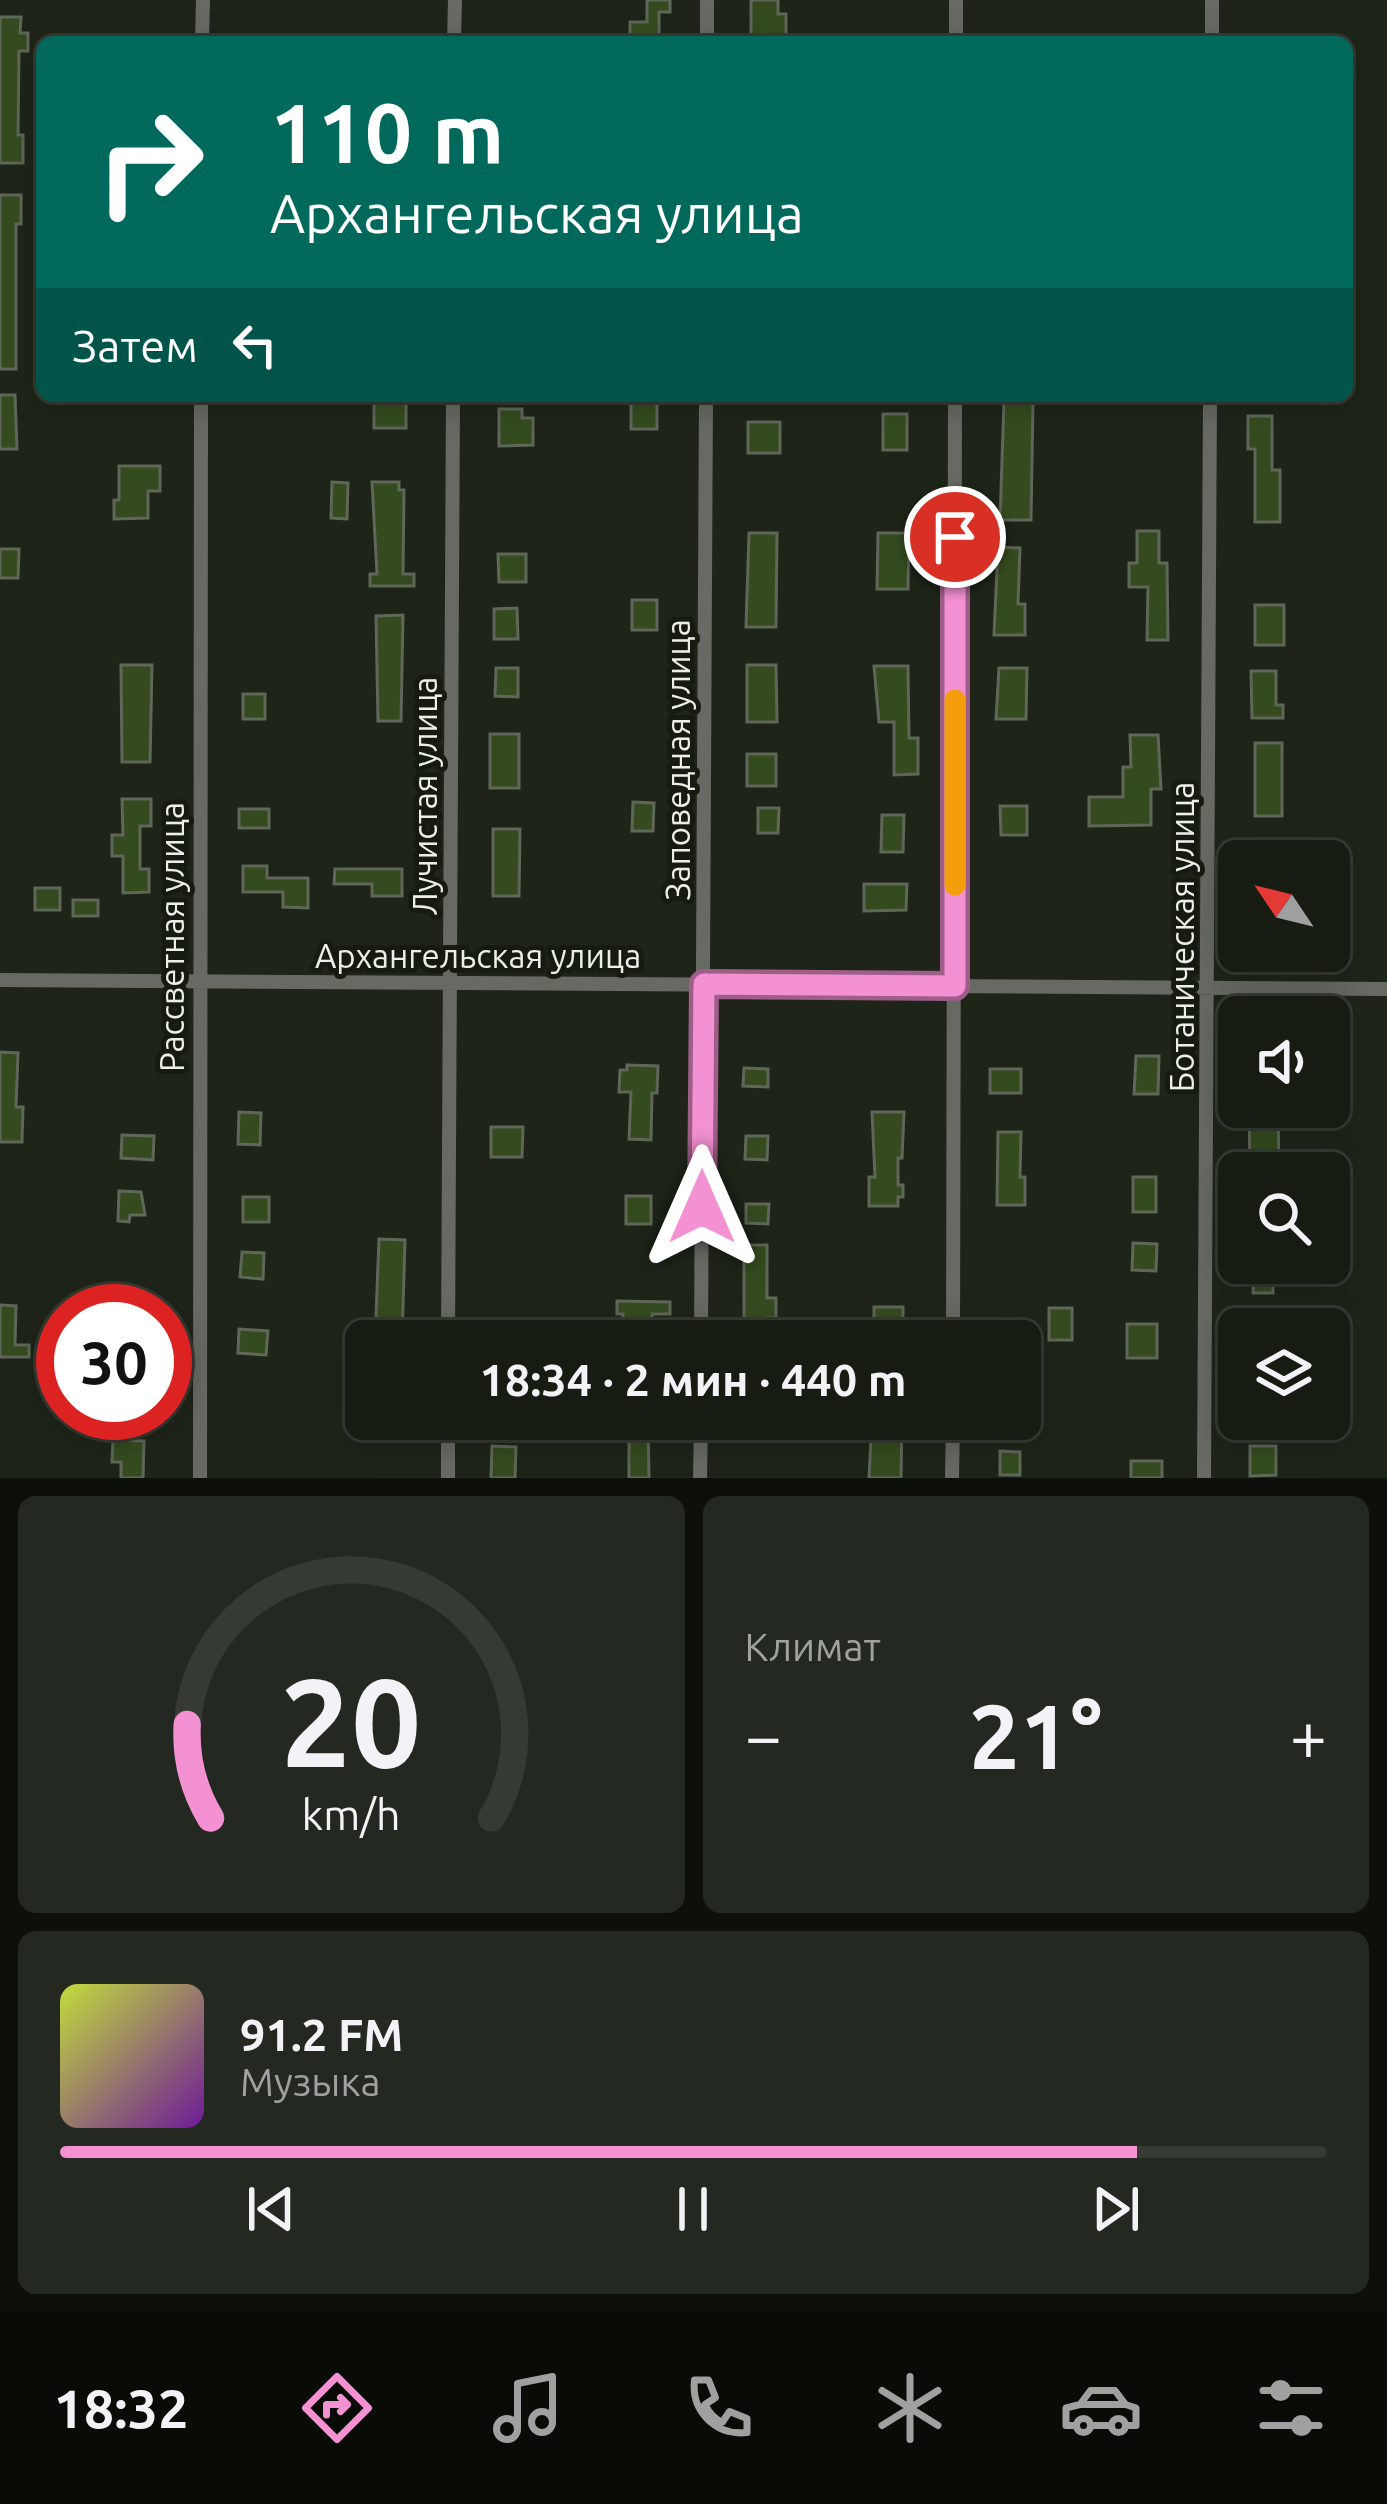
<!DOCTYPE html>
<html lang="ru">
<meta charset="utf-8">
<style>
:root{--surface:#161c12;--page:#232920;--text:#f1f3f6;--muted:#9ea19f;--line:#353a32;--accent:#f491d3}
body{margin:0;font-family:Ubuntu,sans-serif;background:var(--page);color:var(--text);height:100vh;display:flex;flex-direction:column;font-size:45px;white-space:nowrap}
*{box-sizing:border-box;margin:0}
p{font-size:39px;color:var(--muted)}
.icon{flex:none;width:66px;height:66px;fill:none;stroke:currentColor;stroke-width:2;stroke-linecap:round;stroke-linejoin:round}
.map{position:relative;height:1478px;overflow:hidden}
.panel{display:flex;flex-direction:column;gap:18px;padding:18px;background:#0c0f0a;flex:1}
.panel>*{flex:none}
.banner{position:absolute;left:36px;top:36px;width:1317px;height:366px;border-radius:18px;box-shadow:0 6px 30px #0003,0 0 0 3px var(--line);background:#00695c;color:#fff;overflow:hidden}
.needle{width:78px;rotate:305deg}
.buttons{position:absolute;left:1218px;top:840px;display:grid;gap:24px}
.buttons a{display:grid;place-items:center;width:132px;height:132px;border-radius:18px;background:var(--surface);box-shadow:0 6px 30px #0003,0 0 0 3px var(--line);font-size:60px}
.speed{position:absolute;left:36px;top:1284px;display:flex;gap:24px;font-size:60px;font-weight:700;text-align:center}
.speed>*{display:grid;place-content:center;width:156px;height:156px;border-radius:50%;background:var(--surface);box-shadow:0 6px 30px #0003,0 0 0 3px var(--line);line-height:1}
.speed .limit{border:18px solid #d22;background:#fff;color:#111}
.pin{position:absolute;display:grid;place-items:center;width:102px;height:102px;color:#fff;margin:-51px;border:6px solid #fff;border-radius:50%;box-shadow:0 3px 12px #0007}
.me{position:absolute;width:132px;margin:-66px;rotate:0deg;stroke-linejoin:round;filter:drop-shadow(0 0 9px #0008)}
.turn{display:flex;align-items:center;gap:42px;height:252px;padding:0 36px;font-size:54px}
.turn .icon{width:156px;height:156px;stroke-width:2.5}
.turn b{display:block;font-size:84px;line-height:102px}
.then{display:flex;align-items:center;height:114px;padding:0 36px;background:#0003;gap:24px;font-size:45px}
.big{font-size:90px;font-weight:700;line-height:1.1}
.panel .card{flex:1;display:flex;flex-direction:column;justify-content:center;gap:18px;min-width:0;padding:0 42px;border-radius:18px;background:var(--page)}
.panel .dial{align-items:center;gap:0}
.dial svg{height:312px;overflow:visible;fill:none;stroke:var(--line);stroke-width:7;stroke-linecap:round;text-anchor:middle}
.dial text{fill:var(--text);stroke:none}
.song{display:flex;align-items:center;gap:36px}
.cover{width:144px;height:144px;border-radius:18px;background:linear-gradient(135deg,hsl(70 70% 55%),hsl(280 70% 35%))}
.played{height:12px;border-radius:6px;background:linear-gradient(90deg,var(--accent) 85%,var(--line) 85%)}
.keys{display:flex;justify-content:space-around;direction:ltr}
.heat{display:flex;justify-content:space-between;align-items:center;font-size:66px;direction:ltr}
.panel .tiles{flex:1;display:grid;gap:18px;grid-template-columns:1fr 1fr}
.card:last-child{grid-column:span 2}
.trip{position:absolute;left:345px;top:1320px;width:696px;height:120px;border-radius:18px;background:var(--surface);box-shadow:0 6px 30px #0003,0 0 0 3px var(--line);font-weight:700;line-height:120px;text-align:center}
.menu{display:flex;height:192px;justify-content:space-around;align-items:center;background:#090b07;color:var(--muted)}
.menu .icon{width:84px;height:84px}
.menu .active{color:var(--accent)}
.menu b{font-size:54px;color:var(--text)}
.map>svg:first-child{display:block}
</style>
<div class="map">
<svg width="1387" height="1478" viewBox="0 0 1387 1478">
<rect width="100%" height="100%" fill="#1e2518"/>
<path fill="#354b1f" stroke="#5f6759" stroke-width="3" d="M647,0H670V12H659V42H630V22H647Z
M751,0H778V14H786V36H751Z
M0,17H21L20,33H28V51H19L18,135H23V163H0Z
M0,195H21V224H16V369H0Z
M0,395H15L17,449H0Z
M631,400H657V429H631Z
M1004,402H1033L1031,520H1000Z
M374,403H406V428H374Z
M499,409H522V418H533V445L499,446Z
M883,414H907V450H883Z
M1248,416H1272V470H1280V522H1255V449H1248Z
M748,422H780V453H748Z
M119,466H160V491H148V518L114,519V500H119Z
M332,482L348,483L347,519L331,518Z
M372,482H399V490H404L403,574H414V586H370V574H377Z
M1137,531H1159V563H1167L1168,640H1147L1148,587H1129V563H1137Z
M749,533H777L776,627H746Z
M878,533H909L908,589H877Z
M998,547L1020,548L1018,604H1025V635H994Z
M0,549H19L18,578H0Z
M498,554H526V582H499Z
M632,600H657V630H632Z
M1255,605H1284V645H1255Z
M517,608L518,639H494V609Z
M403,615L401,721H378L376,616Z
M121,665H152L150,762H122Z
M747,665H776L777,722H747Z
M874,666H908L909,738H918V774L894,775V722H879Z
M496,668H518V697L495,696Z
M999,668H1027L1026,719H996Z
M1251,671H1276V705H1283V718H1252Z
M243,694H265V719H243Z
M490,734H519V788H490Z
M1130,735H1158L1161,789H1151V825L1089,826V797H1123V767H1131Z
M1255,743H1282V816H1255Z
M747,754H776V786H747Z
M122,799H151V826H140V869H149V892L123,893V856H112V835H123Z
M633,802L654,803L653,831H632Z
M1000,806H1027V835H1001Z
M758,808H779L778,833H758Z
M239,809H269V828H239Z
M882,815H904L903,852H881Z
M493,829H520L519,896H493Z
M1281,839V861H1253V840Z
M243,866H267V878H308V908L283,907V892H243Z
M335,869H402V896H372V884H334Z
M864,884H907L906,910L864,911Z
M35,888H60V910H35Z
M73,900H98V916H73Z
M0,1052L18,1053L16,1107H23L22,1142H0Z
M1136,1056H1159L1158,1094H1134Z
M627,1065L658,1066L657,1093H652L651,1140L629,1139L631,1092H619L620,1070H627Z
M744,1068L768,1069V1087L743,1086Z
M990,1069H1021V1093H990Z
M1249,1107H1278L1279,1173H1250Z
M239,1112L261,1113L260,1145L238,1144Z
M872,1112H904L902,1158H898V1185H903V1197H898V1206H869V1177H875Z
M491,1127H523L522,1157H491Z
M998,1132H1021L1020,1177H1025V1205H997Z
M122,1135L154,1136L153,1160L121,1158Z
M746,1136H768L767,1160L745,1159Z
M1133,1177H1156V1212H1133Z
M119,1191L141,1192L145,1215H130L129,1222L118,1221Z
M626,1196H651V1224H626Z
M243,1197H269V1222H243Z
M746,1204H769L768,1224L746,1223Z
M379,1239L405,1240L402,1341H375Z
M1133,1243L1157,1244L1156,1271L1132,1270Z
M744,1245H767V1298H776V1318H767L766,1341H744Z
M242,1252L264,1253L263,1279L240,1277Z
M1254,1263H1288L1287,1280H1273V1293H1253Z
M617,1301L670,1302V1314H652V1341H622L623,1314H617Z
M0,1305L16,1306L15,1345H29V1357H0Z
M874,1307H903V1341H874Z
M1049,1308H1072V1340H1049Z
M986,1319H1015V1341H986Z
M1127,1324H1157V1358H1127Z
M239,1329L268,1331L266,1355L238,1353Z
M872,1419H902L901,1478H869Z
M629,1426H648L649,1478H629Z
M113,1440L144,1441L143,1478H121V1462H112Z
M492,1446L516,1447L515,1478H491Z
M1250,1446H1276V1475L1250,1476Z
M1000,1451L1020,1452V1475H1000Z
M1131,1461H1162V1478H1131Z"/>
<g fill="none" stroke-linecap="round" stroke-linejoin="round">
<path stroke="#666a63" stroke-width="14" d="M202,42L203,0
M454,42L455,0
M707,42V0
M956,42V0
M1212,42V0
M0,980L1387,989
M448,1341L453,396
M701,1341L706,396
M953,1341L955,396
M200,1478L201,396
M448,1478V1419
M700,1478L701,1419
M952,1478L953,1419
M1204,1478L1210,396"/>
</g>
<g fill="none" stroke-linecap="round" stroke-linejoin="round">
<defs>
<path id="route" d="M702,1207L704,984L955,986V537"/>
</defs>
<use href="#route" stroke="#9f5e89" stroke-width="30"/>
<use href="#route" stroke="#f491d3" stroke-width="21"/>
<path stroke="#f59e0b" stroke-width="21" d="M955,885V700"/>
</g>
<g text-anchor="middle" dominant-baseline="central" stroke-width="10" stroke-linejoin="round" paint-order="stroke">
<g font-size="33" fill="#ebefe7" stroke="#151b0f">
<text transform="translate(677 760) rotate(-90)">Заповедная улица</text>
<text transform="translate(424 796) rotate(-90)">Лучистая улица</text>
<text transform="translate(171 937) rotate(-90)">Рассветная улица</text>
<text transform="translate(1181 937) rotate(-90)">Ботаническая улица</text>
<text x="478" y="955">Архангельская улица</text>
</g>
</g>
</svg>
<div class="buttons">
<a><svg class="needle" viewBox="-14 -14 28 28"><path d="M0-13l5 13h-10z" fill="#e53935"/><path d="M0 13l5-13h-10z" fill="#9ea19f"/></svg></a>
<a><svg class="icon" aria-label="sound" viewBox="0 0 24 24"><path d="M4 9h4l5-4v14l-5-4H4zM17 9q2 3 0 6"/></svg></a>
<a><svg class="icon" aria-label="search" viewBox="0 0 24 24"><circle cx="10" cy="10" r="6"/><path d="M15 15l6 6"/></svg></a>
<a><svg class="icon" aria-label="layers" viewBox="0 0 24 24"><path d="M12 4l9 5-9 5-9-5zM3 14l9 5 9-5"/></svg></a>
</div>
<div class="speed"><div class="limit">30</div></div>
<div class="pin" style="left:955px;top:537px;background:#d93025"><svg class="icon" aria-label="arrive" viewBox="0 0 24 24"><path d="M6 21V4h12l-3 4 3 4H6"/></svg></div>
<svg class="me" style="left:702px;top:1207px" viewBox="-20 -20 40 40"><path d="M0-17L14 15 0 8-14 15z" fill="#f491d3" stroke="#fff" stroke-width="4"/></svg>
<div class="trip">18:34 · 2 мин · 440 m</div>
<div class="banner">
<div class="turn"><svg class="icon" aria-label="right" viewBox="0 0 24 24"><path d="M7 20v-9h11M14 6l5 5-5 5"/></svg><div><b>110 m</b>Архангельская улица</div></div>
<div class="then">Затем<svg class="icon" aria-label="left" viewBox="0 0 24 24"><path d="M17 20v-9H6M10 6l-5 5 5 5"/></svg></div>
</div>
</div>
<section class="panel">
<div class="tiles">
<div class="card dial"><svg viewBox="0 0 100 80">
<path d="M14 69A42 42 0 1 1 86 69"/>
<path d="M14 69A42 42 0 0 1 8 45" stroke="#f491d3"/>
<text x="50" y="56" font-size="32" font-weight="700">20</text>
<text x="50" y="72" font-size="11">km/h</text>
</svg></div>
<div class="card"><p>Климат</p>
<div class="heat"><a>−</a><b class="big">21°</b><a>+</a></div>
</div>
<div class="card">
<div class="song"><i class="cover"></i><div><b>91.2 FM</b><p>Музыка</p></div></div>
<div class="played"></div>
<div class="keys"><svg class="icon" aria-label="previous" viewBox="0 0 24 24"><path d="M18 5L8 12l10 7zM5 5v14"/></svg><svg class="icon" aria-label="pause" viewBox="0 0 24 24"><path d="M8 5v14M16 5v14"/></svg><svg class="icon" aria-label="next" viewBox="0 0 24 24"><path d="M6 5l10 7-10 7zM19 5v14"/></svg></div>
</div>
</div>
</section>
<nav class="menu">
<b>18:32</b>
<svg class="icon active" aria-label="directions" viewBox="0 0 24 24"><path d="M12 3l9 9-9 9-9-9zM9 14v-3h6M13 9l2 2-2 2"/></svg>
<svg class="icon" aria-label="music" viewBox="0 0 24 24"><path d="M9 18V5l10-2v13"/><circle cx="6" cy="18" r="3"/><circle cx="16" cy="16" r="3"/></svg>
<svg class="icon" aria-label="phone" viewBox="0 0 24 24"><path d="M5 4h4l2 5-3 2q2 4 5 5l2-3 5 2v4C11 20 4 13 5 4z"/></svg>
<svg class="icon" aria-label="climate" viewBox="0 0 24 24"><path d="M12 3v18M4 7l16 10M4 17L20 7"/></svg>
<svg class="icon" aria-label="car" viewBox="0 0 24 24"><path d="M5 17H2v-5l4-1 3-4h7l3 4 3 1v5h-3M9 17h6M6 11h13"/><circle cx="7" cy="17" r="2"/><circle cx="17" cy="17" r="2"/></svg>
<svg class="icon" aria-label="filters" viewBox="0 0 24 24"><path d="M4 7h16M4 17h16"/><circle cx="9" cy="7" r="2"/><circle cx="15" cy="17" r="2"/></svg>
</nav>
